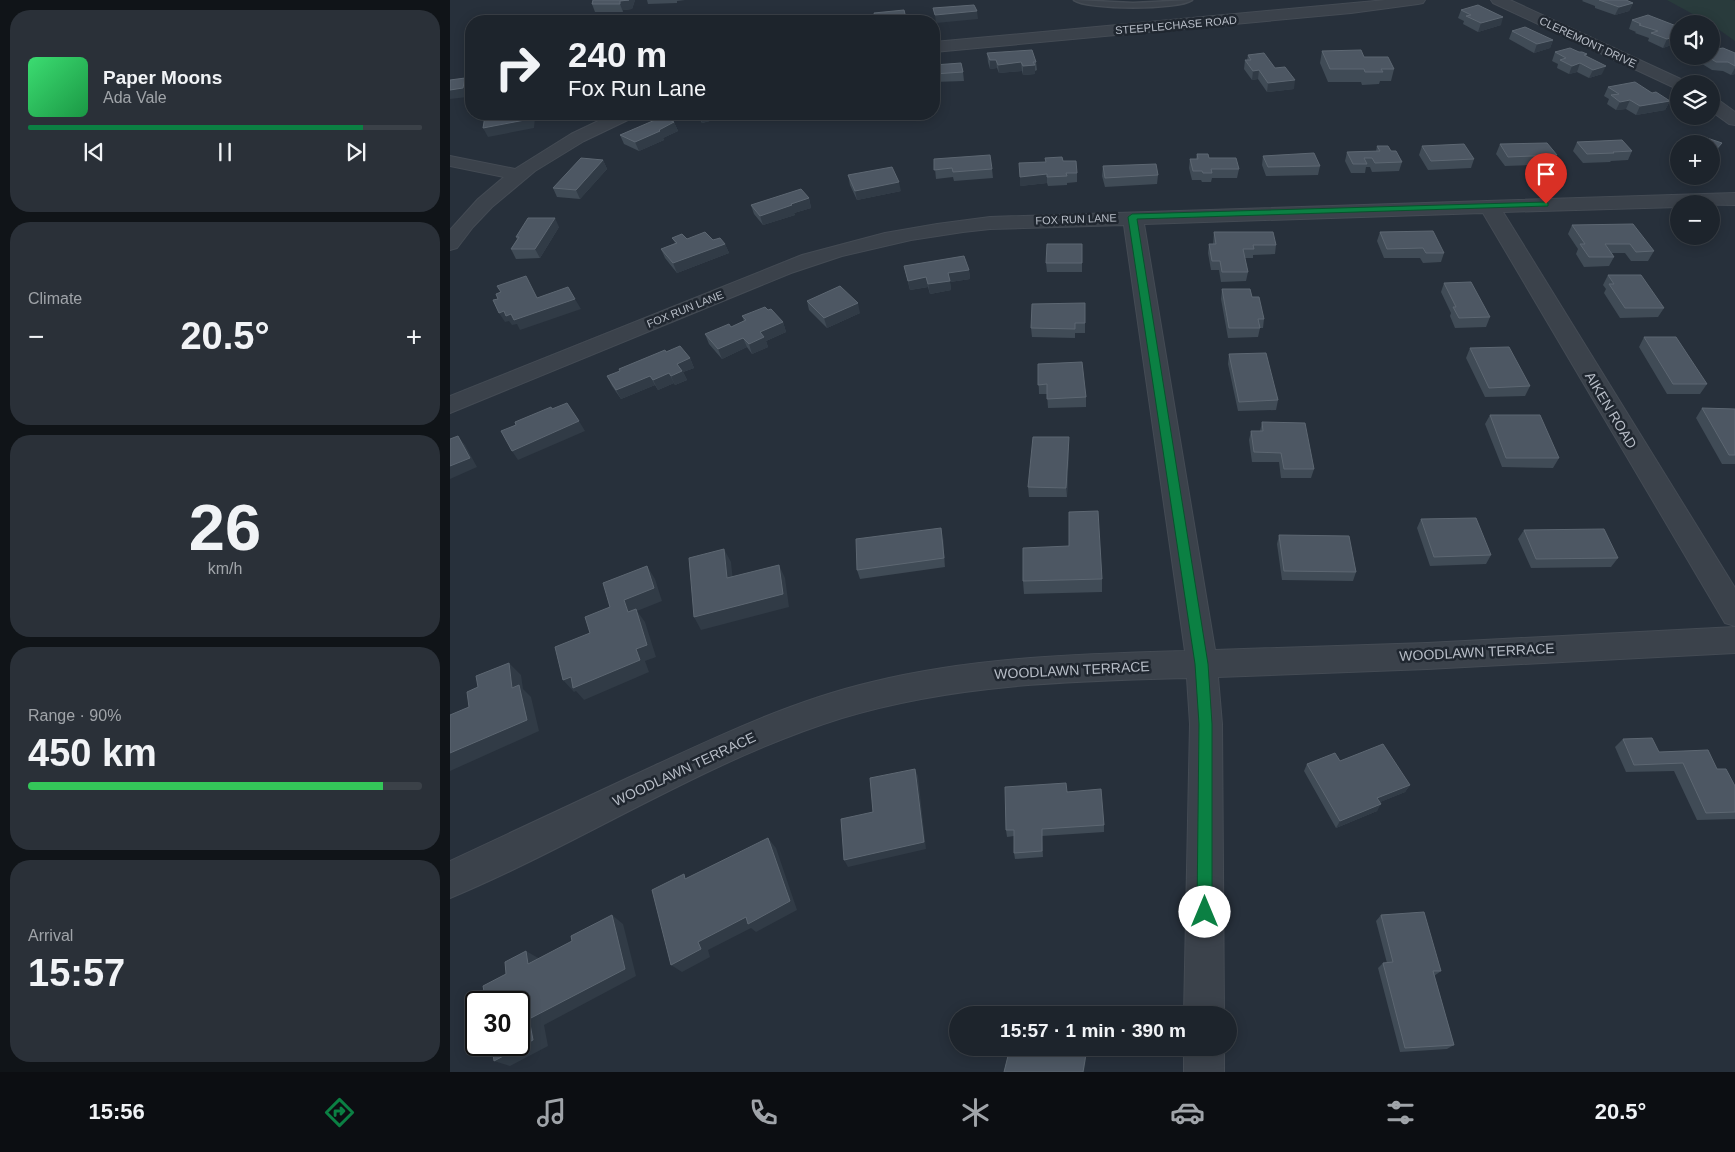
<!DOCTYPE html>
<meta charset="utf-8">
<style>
:root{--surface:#1d242c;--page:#2a3038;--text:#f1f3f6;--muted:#a0a4a9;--line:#3b4148;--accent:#0b8043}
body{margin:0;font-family:Helvetica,sans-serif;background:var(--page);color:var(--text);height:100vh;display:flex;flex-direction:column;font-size:19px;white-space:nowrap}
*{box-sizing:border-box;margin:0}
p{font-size:16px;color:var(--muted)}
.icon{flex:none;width:28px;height:28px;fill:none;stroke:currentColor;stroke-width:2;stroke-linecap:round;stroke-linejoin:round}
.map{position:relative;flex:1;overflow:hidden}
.sheet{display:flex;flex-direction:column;gap:10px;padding:10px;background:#101418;width:450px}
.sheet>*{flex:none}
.top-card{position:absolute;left:15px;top:15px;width:475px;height:105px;border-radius:20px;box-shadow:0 2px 12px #0003,0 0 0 1px var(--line);background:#1d242c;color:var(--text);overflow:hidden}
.controls{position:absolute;left:1220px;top:15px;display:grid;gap:10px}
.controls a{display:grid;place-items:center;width:50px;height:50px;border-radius:50%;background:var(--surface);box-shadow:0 2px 12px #0003,0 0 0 1px var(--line);font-size:25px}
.speed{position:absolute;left:15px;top:991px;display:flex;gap:10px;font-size:25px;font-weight:700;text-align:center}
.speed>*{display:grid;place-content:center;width:65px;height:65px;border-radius:50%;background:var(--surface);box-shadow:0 2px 12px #0003,0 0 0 1px var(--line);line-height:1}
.speed .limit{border:2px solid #111;border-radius:8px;background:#fff;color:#111}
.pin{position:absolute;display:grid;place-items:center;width:42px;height:42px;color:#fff;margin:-51px -21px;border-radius:50% 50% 50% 0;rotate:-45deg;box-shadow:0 0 5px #0007}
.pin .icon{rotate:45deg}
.me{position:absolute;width:55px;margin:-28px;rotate:0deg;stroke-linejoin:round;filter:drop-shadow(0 0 4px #0008)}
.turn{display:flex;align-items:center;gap:18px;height:105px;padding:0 20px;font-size:22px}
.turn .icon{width:65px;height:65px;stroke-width:2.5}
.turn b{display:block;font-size:35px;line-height:42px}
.big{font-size:38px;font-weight:600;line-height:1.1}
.sheet .tile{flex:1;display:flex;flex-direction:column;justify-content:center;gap:8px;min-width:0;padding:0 18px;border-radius:20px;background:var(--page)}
.sheet .dial{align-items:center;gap:0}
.dial b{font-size:65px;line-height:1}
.song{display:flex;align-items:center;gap:15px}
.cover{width:60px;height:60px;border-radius:8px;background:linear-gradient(135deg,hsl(140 70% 55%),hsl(140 70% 35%))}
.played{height:5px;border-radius:2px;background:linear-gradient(90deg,var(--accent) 85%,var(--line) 85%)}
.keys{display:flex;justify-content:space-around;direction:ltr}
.heat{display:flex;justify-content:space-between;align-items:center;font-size:28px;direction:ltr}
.charge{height:8px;border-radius:4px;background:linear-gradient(90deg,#34c759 90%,var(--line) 0)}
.trip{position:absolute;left:499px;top:1006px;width:288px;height:50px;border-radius:25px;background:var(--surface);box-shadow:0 2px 12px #0003,0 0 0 1px var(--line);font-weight:600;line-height:50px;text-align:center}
.menu{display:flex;height:80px;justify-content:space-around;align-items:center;background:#0c0e12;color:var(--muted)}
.menu .icon{width:35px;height:35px}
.menu .current{color:var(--accent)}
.menu b{font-size:22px;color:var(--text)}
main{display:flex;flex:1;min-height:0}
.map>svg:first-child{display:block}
</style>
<main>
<section class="sheet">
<div class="tile">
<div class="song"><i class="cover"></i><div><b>Paper Moons</b><p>Ada Vale</p></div></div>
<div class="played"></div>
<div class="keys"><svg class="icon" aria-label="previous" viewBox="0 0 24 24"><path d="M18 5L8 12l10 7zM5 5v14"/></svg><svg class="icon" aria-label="pause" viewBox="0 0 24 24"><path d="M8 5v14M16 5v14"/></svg><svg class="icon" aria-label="next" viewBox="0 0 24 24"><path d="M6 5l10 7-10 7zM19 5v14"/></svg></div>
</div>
<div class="tile"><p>Climate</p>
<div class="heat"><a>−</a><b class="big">20.5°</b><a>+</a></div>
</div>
<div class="tile dial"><b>26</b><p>km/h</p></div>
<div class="tile"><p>Range · 90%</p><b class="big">450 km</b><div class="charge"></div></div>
<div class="tile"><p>Arrival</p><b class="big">15:57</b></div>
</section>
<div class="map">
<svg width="1285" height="1072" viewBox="0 0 1285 1072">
<rect width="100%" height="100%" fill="#27303b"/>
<path fill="#293b3c" d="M1217,0H1283L1285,1V41L1261,24Z"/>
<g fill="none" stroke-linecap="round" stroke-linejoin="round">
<defs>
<path id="service" d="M624,0L683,3L742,0C728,10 638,10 624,0Z"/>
<path id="minor" d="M936,0H975L973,3L968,4L901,13L484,52V42Z
M1041,0H1060L1235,81L1237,84H1229V89L1223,87L1043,3Z
M1261,98L1267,99L1285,112V125L1279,124L1261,111Z
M163,114H185L182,118L134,141L85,171L42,207L23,227L7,248L0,250V230L28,199L54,177L0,166V156L65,169L121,134Z
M1285,193V205L1229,204V207L1053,212L1285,588V626L1275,623L1033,213L694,224L765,650L977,643L1285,627V653L977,669L768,677L772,724L774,1015H734L740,724L737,678C621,681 504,684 392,718C254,761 132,843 0,898V861C60,833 120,805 180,777C258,741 337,702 422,682C524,657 630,654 735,651L674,225L540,229L513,232L461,240L392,256L341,273L0,413V396L352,255L435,233L487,224L540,217Z
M734,1048H774V1072H734Z"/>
</defs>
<use href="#service" stroke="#444b54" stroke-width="3"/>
<use href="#minor" stroke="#444b54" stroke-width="2"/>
<use href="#service" fill="#3b424b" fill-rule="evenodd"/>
<use href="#minor" fill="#3b424b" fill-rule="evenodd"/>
</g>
<path fill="#404b56" d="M143,0H185L182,9L173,10V12H145L142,4Z
M197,0H235L227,1V3L198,4Z
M1133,0H1176L1183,3L1179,11L1165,15L1145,8V6L1132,1Z
M1011,10L1051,25L1028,32L1013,24L1014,21L1008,18Z
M1182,20L1229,27V42L1213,48L1198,41L1199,38L1185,33L1186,32L1179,29Z
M1062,31L1103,40L1100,48L1084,53L1059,39Z
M872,51L914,57L944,69L941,81H930L929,84L912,85L911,82H878L870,63Z
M1105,52H1129L1137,54L1136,56L1152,74L1139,78L1127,72L1119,74L1107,68L1108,64L1102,61Z
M537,53L586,62L587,70L585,71V74L573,75L572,71L549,73L547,68L540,69L538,62Z
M1285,53V74L1281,75L1273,71L1262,70L1249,62V61L1248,60L1250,56H1261Z
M798,55L825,68L844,89L817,92L808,79L802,80L794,69L795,60H797Z
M484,65L513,72L514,81L484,82Z
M1158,87L1202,93L1220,101L1215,110L1186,115L1176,109L1166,110L1157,104L1159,99L1154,96Z
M246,114H287L252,123Z
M224,122L228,131L213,138L214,140L189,151L174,144L170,135Z
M1127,142L1182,151L1178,160L1161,161L1160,162L1133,163L1123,151Z
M1050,144L1107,155L1103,164L1055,166L1046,154Z
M927,146L941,151L952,162L949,171L922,172L920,167H916L915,173H901L895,161L897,152L926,151Z
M972,146L1024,159L1021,168L978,170L969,155Z
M1229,148V161L1222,158Z
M747,154L789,169L787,178H762L761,182H752L751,180H742L739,168L740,159H746Z
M813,156L870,166L868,175L816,176L812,165Z
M484,159L542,169L543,178L504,181L503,177L486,179Z
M153,160L157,169L130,199L107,197L103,188Z
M613,161L627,173V182L617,183V185L598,186L597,183L570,186Z
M653,166L708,175L707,184L655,187L652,176Z
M398,175L451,191L407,200L400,185Z
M359,198L361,208L344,213L345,215L313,225L304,214L301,205Z
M1122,225L1204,251L1198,261H1181L1175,253H1162L1164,257L1159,266L1134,267L1126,254L1128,249L1118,234Z
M109,227L90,258L66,259L61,249L67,239L66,237Z
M764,232L826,245L825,254L803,255V258H795L798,272L796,281L771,282L769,270H761L758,253L759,244H763Z
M930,232L994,253L991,262L973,263L970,258H934L927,241Z
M222,238L263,240L275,244L279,253L227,273L215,258L211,249L225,243Z
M632,244V272H597L596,263Z
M454,266L519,270L520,279L500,282L501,290L480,294L478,287L460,290Z
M1158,275L1214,308L1208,317L1170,318L1154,293L1156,289L1153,285Z
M994,283L1040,317L1036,327L1005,328L1000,316L1001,313L991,292Z
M772,289L802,297L814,319L813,328H810L808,337L778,338L771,299Z
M357,301L410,313L377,328L359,310Z
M635,303V333H625V338L582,337L581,328Z
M318,310L333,322L336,332L316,341L318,347L302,354L297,347L272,359L259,344L255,334L281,327L294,321L292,316Z
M1194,337L1257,384L1250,394H1217L1189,347Z
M1020,348L1080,386L1075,396L1035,397L1016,358Z
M779,354L828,400L826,410L788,411L778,364Z
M240,358L244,368L233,372L237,380L225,385L224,383L208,390L205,385L171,399L162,386L157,376Z
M588,364L636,397V407L598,408L597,394H589Z
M1252,408L1285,409V464H1272L1246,418Z
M1040,415L1109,458L1103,468L1052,467L1035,424Z
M812,422L864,469L861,478H831L829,462H802L799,440L801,431H810Z
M619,447L617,497H579L578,487Z
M971,519L1041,555L1036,564L980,566L967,528Z
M1074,530L1168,558L1161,567L1081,568L1068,539Z
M829,535L906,572L903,581L832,580L827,544Z
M493,537L495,567L410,579L407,570Z
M652,579V592L574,594L573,581Z
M1173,739L1209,752L1267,769L1285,786V819L1247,820L1224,771L1176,772L1165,747Z
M890,761L960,785L955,792L930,802L927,811L886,828L854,771L857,764Z
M617,791L654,825V832L592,836L593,857L565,859L564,853V836L557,837L556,830Z
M931,915L991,971L984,976L1004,1045L997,1049L950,1052L928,968L933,963H937L926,921Z"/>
<path fill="#313b46" d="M179,0H185L182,9L173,10V12L170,4V1Z
M1183,3L1179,11L1165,15L1169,7Z
M527,11L528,19L486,23L485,15Z
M1053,17L1051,25L1028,32L1031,23Z
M456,18L457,21H428Z
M1229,35V42L1213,48L1217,39Z
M1103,40L1100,48L1084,53L1087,44Z
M540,60H546L547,68L540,69Z
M571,62L572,71L549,73L548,65Z
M1130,63L1127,72L1119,74L1122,66Z
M585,65V74L573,75V66Z
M1156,66L1152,74L1139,78L1143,70Z
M1285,68V74L1281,75Z
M809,70L808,79L802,80L803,71Z
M15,78L20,87L17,97L0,99V90Z
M845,80L844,89L817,92L818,83Z
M1180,100L1176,109L1166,110L1170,102Z
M1220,101L1215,110L1186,115L1190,106Z
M80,114H83L85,118L84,128L38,137L33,128Z
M249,114H287L252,123Z
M224,122L228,131L213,138L214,140L189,151L185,142Z
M1272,143L1267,152L1261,158V155Z
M153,160L157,169L130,199L126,190Z
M597,174V183L570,186V177Z
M449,182L451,191L407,200L405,191Z
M359,198L361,208L344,213L345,215L313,225L310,216Z
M105,218L109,227L90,258L85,249Z
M275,244L279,253L227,273L223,263Z
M519,270L520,279L500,282L501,290L480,294L478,284L498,273Z
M476,277L478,287L460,290L458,281Z
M125,299L131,309L70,330L67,324L62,325L59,321L55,322L49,313L54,311L61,314Z
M408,303L410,313L377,328L374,318Z
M333,322L336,332L316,341L318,347L302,354L299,344L310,332Z
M293,338L297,347L272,359L268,349Z
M240,358L244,368L233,372L237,380L225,385L221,376L227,364Z
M219,373L224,383L208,390L203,380Z
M200,376L205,385L171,399L166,390Z
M129,421L135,431L68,460L62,451Z
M8,436L15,445L27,467L0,479V466Z
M619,437V447L617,497L616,488Z
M491,528L493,537L495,567L494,558Z
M274,549L281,562L284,591L277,578Z
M329,565L335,578L339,607L251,630L244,617Z
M197,566L205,579L212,601L187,611L195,622L206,657L195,661L199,672L134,700L126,691L124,692L113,680L186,649L178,612L174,600Z
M59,663L71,675L73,689L81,697L89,731L0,771V753L62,688Z
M465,769L468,776L476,849L398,867L394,860Z
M960,785L955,792L923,805L927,798Z
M931,804L927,811L886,828L890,821Z
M318,838L326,848L347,910L306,932L301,928L258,950L260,957L232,972L221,965L248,942L296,917Z
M162,915L173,924L186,976L94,1025L98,1046L60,1066L44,1061L79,1019Z
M76,951L90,959L78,964Z
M636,1054V1060L634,1072H633Z"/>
<path fill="#4d5763" stroke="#5d6772" d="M143,0H179L170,1V4H142Z
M1149,0H1176L1183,3L1169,7Z
M524,5L527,11L485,15L483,8Z
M1028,5L1053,17L1031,23L1016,16L1021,15L1011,10Z
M454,10L456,18L428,21H426L424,13Z
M1198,15L1229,27V35L1217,39L1201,33L1208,31L1189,25L1191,24L1182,20Z
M285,17L286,21H268L267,20Z
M1075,27L1103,40L1087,44L1062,31Z
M1120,48L1129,52H1132L1137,54L1134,55L1156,66L1143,70L1130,63L1122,66L1110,60L1116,58L1105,52Z
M1273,48L1285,53V66L1278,62H1266L1257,56H1261V50Z
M582,50L586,62H583L585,65L573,66L571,62L548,65L546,60H540L537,53Z
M911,50L914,57H938L944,69H931L933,72H915L914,69H880L872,51Z
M814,53L825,68L835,67L845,80L818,83L809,70L803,71L795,60H801L798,55Z
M511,63L513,72L484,74V65Z
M15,78L13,88L0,90V80Z
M1185,82L1202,93L1206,92L1220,101L1190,106L1180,100L1170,102L1161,95L1169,94L1158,87Z
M44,114H80V119L33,128L35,116Z
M212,117L224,122L209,130L210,131L185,142L170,135Z
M1251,136L1272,143L1261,155V144H1233L1239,137L1248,140Z
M1172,140L1182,151L1163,152L1164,153L1137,154L1127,142Z
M1097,143L1107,155L1058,157L1050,144Z
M1014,144L1024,159L981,161L972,146Z
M927,146H938L941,151H946L952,162L925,163L922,158H914L917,164H903L897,152L930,151Z
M864,153L870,166L818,167L813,156Z
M747,154H758L759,158H786L789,169H761L762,173H753L752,171H743L740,159H748Z
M540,155L542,169L503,172L502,168L484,170V159Z
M612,157L613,161H626L627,173H616L617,176L597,177V174L570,177L569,163L596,162L595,158Z
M131,158L153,160L126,190L103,188Z
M706,164L708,175L655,178L653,166Z
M442,167L449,182L405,191L398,175Z
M351,189L359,198L341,204L342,205L310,216L301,205Z
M78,218H105L85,249H61L69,237H66Z
M1183,224L1204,251L1186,252L1180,244H1155L1164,257H1139L1130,244H1135L1122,225Z
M983,231L994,253H976L973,248L937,249L930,232Z
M255,232L263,240L270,238L275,244L223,263L211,249L227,243L222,238L232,234L237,239Z
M764,232H823L826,245H803L804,249H793L798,272H772L770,261H762L759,244H766Z
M597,244H632V263H596Z
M514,256L519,270L498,273L500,281L478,284L476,277L458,281L454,266Z
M1158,275H1191L1214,308H1175L1159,284H1164Z
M76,276L87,298L118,287L125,299L64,320L61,314L56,316L54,311L49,313L43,300L48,299L46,294L51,292L47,286Z
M1021,282L1040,317L1009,318L1003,307H1006L994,283Z
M390,286L408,303L374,318L357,301Z
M772,289H800L802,297H809L814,319H808L810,328H779Z
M635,303V323H625V329L581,328L582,304Z
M315,307L318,310L321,309L333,322L310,332L314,337L299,344L293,338L268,349L255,334L279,324L281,327L296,320L292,316Z
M1194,337H1226L1257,384H1223Z
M230,346L240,358L227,364L232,371L221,376L219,373L203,380L200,376L166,390L157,376L170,371L169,369L215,350L216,352Z
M1059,347L1080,386L1039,388L1020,348Z
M816,353L828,400L789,402L779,354Z
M632,362L636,397L597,399V384L588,385V364Z
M117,403L129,421L62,451L51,431L66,425L65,422L101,407L102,409Z
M1252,408L1285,409V455H1279Z
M1040,415H1090L1109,458H1056Z
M812,422L855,423L864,469H834L831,453L804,452L801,431H813Z
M8,436L20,458L0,466V439Z
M583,437H619L616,488L578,487Z
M648,511L652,579L573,581V548L619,546V512Z
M1026,518L1041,555L984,557L971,519Z
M491,528L494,558L407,570L406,539Z
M1154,529L1168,558L1086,559L1074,530Z
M829,535L899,536L906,572L834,571Z
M274,549L277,578L329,565L333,594L244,617L239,558Z
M197,566L204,588L174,600L178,612L186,609L197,645L186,649L190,660L123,688L121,677L113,680L105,647L140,633L135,617L160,607L153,583Z
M59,663L62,688L69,685L77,720L0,753V715L19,707L17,692L28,687L26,676Z
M1202,738L1209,752L1258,750L1267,769H1276L1285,786V812L1256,813L1233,763L1184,765L1173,739Z
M933,744L960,785L927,798L931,804L890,821L857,764L885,753L890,761Z
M465,769L474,842L394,860L391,819L423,812L420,778Z
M616,783L617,792L651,789L654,825L592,829V851L564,853V830H556L555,787Z
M318,838L340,901L298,924L296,917L248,942L251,949L221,965L202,890L234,874L235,879Z
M974,912L991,971H983L1004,1045L955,1048L933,963L943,962L931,915Z
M162,915L175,969L79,1019L83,1040L44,1061L42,1045H69V1002H36L33,986L56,974L55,962L76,951L78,964L122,941L121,936Z
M560,1048H608L636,1054L633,1072H554Z"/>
<path fill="#0b8043" stroke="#07532c" d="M1096,202L1098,203V206L687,219L758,664L762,724V912L760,918L755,920L749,918L747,912L749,724L745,664L678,217L682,214Z"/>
<g text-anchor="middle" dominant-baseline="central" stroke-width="5" stroke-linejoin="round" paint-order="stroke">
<g font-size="11" fill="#b7bdc7" stroke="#202730">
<text transform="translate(726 25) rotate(-5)">STEEPLECHASE ROAD</text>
<text transform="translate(1138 42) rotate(25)">CLEREMONT DRIVE</text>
<text transform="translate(626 219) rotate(-2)">FOX RUN LANE</text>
<text transform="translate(235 309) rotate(-22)">FOX RUN LANE</text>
</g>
<g font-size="14" fill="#b7bdc7" stroke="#202730">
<text transform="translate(1161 410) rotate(59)">AIKEN ROAD</text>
<text transform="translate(1027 652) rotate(-3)">WOODLAWN TERRACE</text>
<text transform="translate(622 670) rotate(-3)">WOODLAWN TERRACE</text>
<text transform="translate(234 769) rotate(-25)">WOODLAWN TERRACE</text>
</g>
</g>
</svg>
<div class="controls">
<a><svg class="icon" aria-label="sound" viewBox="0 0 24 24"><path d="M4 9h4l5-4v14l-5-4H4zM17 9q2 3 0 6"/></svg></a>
<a><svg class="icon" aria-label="layers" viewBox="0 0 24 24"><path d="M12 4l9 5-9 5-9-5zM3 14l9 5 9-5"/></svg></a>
<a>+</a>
<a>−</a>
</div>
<div class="speed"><div class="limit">30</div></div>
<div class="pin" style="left:1096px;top:204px;background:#d93025"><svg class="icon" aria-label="arrive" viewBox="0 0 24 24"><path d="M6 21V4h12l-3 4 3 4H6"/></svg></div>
<svg class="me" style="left:755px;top:912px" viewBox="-20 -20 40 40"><circle r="19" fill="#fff"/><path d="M0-13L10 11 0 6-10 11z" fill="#0b8043"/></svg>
<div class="trip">15:57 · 1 min · 390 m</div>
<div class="top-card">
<div class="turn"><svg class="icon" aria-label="right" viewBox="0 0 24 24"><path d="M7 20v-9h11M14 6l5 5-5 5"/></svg><div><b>240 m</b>Fox Run Lane</div></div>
</div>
</div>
</main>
<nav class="menu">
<b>15:56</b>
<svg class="icon current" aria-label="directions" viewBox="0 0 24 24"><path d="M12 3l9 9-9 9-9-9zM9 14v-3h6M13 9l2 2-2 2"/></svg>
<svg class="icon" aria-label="music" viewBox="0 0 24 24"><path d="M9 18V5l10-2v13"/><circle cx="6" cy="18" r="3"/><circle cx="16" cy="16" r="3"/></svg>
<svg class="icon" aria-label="phone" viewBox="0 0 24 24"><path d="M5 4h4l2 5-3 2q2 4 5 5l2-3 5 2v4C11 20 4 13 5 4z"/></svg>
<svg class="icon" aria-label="climate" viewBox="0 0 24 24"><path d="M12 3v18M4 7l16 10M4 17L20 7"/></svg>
<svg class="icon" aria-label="car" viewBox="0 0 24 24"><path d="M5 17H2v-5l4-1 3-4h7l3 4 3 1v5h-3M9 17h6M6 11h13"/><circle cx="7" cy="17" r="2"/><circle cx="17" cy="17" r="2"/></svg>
<svg class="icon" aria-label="filters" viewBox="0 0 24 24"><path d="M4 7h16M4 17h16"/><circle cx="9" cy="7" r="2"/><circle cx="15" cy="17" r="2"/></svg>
<b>20.5°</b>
</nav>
